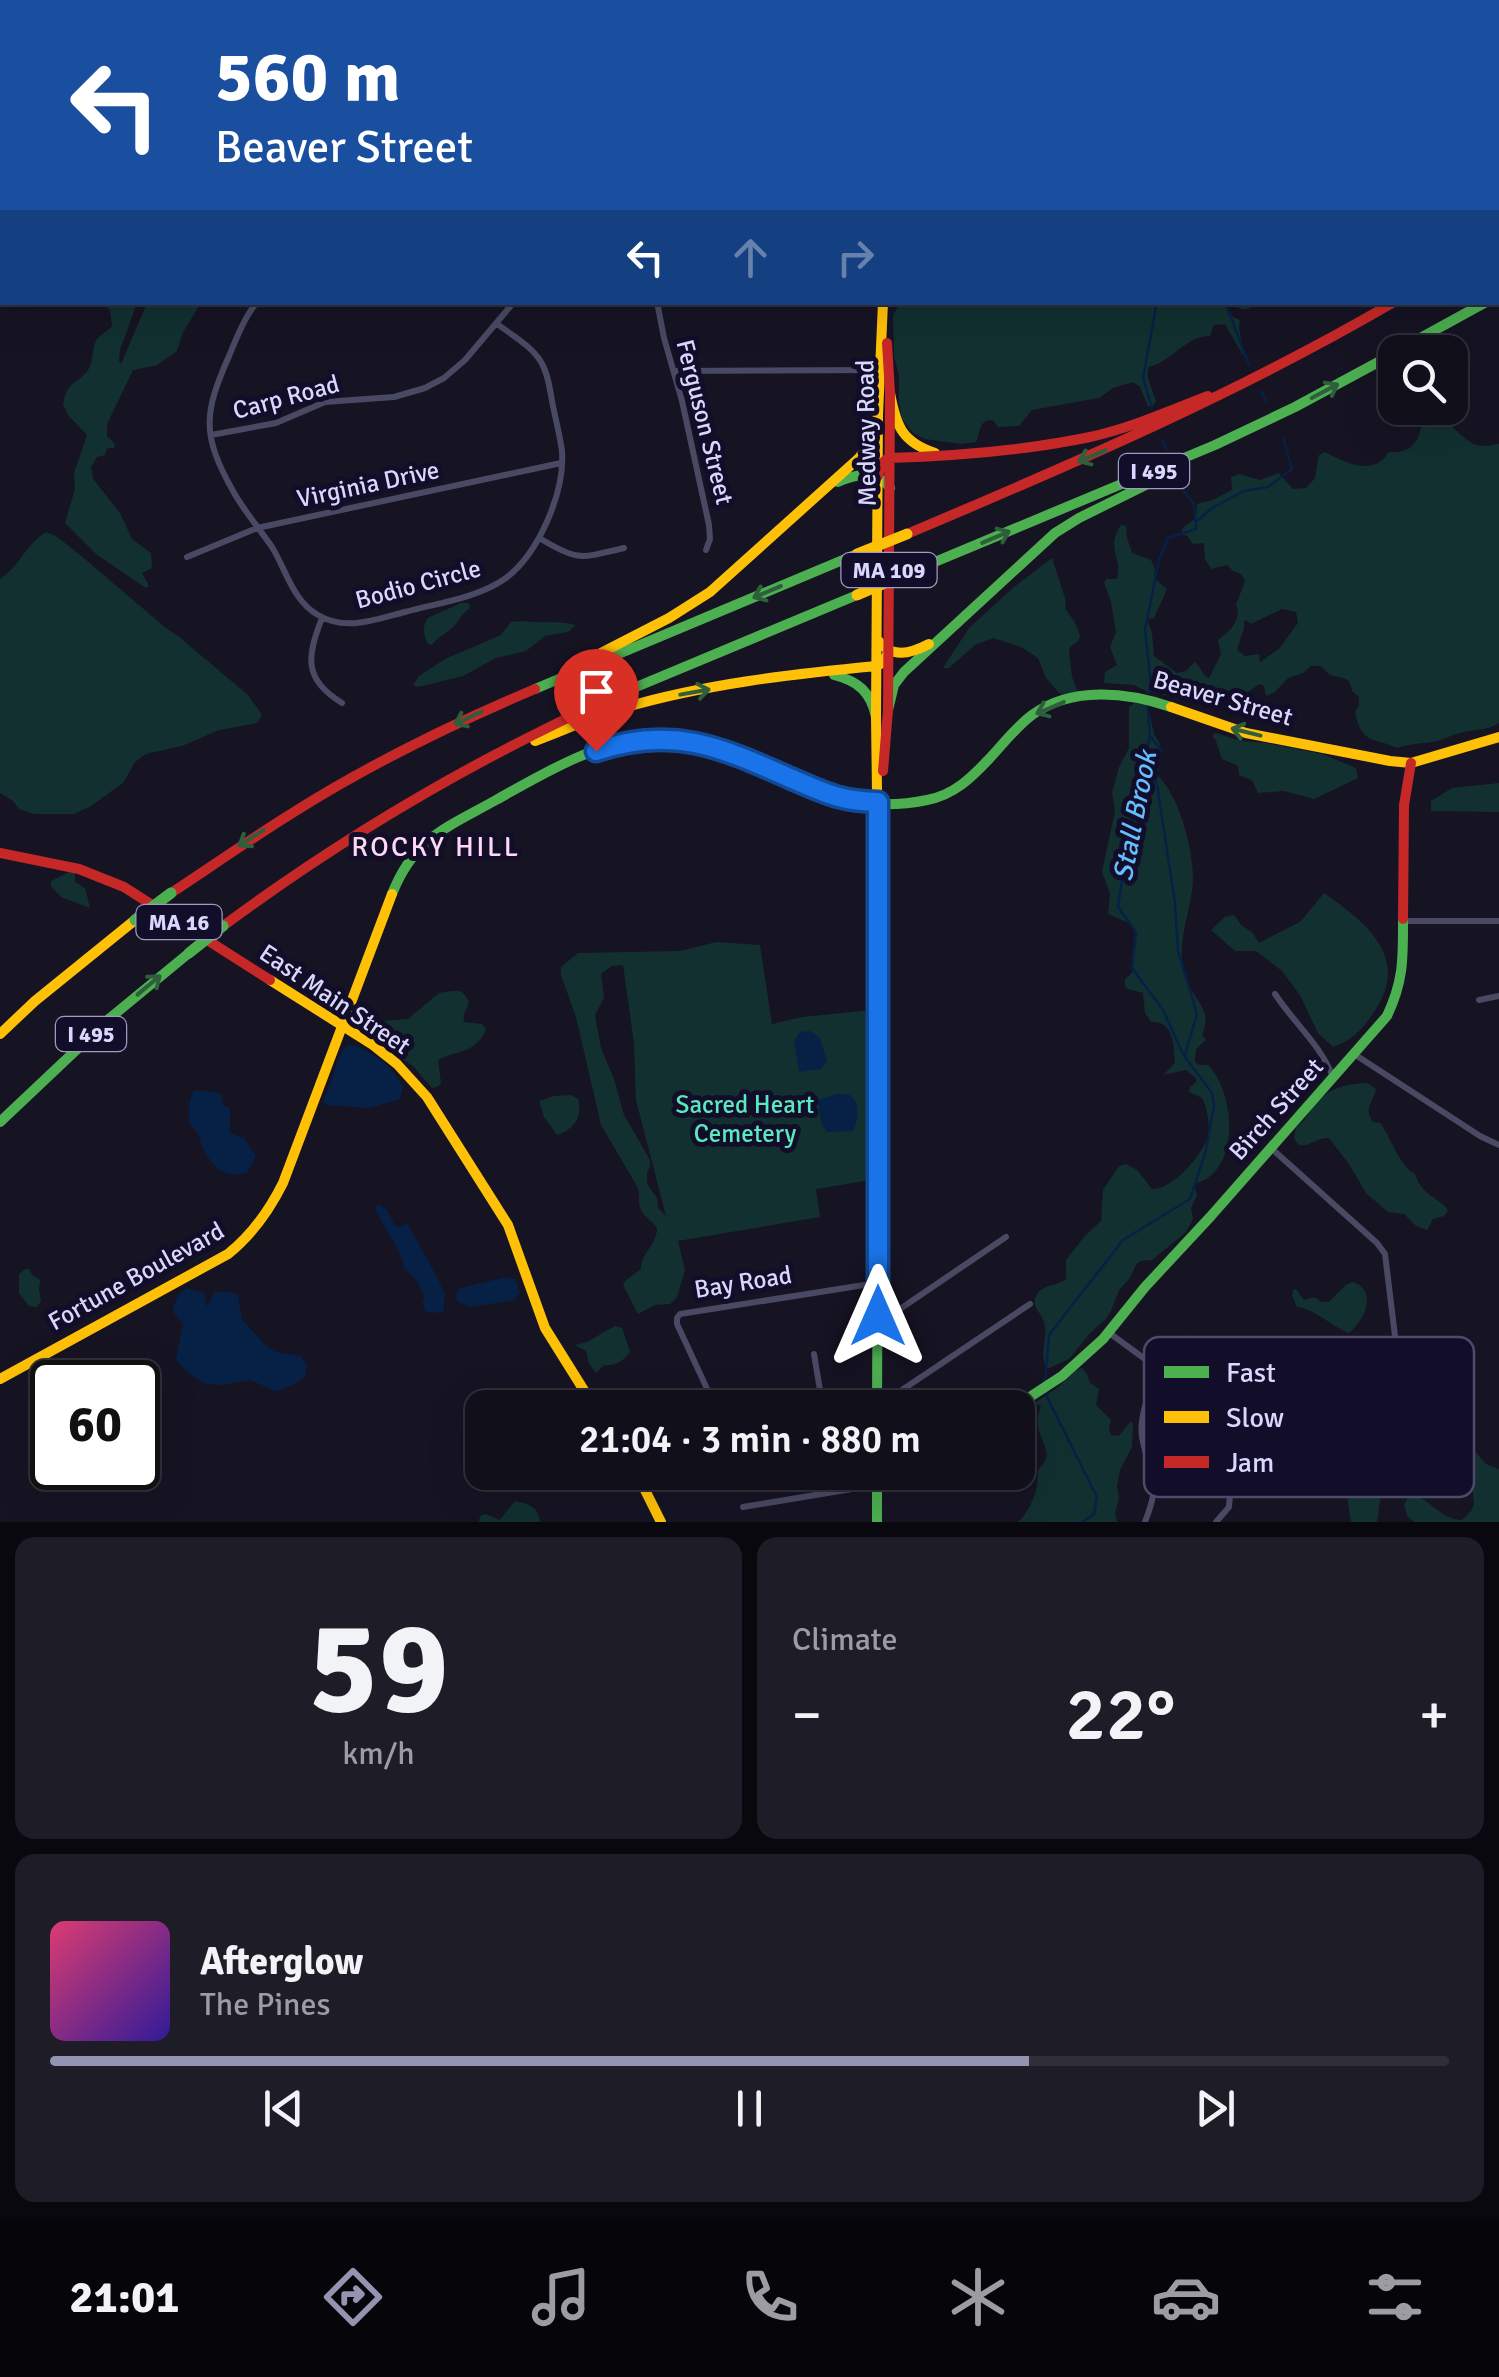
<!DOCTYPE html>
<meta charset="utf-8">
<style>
:root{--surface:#100f1a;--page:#1e1d27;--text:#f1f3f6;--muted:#9c9ca2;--line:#302f39;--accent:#9593b2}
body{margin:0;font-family:Signika,sans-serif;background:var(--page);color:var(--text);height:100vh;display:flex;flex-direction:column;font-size:38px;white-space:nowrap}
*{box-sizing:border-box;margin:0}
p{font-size:32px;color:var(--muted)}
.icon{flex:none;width:55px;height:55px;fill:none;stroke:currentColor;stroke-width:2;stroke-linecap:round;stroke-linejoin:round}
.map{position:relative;height:1522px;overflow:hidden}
.drawer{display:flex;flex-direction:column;gap:15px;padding:15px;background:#09080e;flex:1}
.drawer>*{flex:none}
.top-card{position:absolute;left:0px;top:0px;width:1500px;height:305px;box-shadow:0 10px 40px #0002,0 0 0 2px var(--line);background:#1a4fa0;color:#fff;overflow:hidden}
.tools{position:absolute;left:1378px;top:335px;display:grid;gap:20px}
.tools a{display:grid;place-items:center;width:90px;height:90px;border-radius:20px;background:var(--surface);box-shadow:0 10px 40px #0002,0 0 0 2px var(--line);font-size:50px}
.speed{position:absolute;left:30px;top:1360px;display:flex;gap:20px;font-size:50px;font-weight:700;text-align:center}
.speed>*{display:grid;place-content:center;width:130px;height:130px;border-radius:50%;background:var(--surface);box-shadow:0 10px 40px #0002,0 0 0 2px var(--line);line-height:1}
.speed .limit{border:5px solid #111;border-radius:15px;background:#fff;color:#111}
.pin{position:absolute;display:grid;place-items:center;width:85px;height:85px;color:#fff;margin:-102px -42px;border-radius:50% 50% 50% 0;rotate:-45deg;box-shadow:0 0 10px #0007}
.pin .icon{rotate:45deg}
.me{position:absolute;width:110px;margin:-55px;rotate:0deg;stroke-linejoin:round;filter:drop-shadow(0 0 8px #0008)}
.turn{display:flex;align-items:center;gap:35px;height:210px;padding:0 50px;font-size:45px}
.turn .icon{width:130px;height:130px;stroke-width:2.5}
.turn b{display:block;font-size:70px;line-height:85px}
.lanes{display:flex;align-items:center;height:95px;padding:0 50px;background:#0003;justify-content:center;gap:50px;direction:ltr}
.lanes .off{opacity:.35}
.big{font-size:75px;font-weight:600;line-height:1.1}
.drawer .tile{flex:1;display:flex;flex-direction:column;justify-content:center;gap:15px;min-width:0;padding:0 35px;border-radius:20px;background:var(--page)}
.drawer .dial{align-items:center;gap:0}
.dial b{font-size:130px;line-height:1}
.song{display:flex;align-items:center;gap:30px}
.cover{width:120px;height:120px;border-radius:15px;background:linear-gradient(135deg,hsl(340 70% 55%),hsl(250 70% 35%))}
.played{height:10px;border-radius:5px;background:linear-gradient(90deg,var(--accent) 70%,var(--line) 70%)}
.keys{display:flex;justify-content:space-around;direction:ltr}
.heat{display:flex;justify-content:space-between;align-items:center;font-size:55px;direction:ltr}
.drawer .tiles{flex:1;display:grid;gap:15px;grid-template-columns:1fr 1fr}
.tile:last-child{grid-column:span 2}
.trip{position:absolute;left:465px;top:1390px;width:570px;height:100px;border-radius:20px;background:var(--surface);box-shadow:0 10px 40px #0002,0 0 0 2px var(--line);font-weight:600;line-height:100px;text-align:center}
.dock{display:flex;height:160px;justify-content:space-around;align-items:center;background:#06060a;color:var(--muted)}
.dock .icon{width:70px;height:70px}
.dock .current{color:var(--accent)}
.dock b{font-size:45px;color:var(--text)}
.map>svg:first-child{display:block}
</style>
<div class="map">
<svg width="1499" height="1522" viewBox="0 0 1499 1522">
<rect width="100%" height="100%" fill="#161423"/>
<path fill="#123030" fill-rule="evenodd" d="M901,0H1182L1186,2H900Z
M1257,0H1499V125L1498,127V2H1254Z
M97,303H137L120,350L119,361L121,364L147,303H201L183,332L177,351L157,365L133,370L107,424V436L115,444L114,448H107L105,455L97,457L91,467L93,479L120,513L132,539L151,553L152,568L142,573L149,586L146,588L96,554L65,523L75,489L74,473L87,435L68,415L63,404C68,379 76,386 88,370C95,361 90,346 99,337C103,333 108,331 112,326L110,310L107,307H99Z
M900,303V302L1256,303C1247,310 1245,312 1234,305L1227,306L1233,317L1240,320L1239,327L1244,357L1225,324L1214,325L1210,336C1186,336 1172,361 1149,367C1144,377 1154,391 1156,402L1152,407L1148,406L1140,387L1133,382L1113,388L1099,398L1032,410L1019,426L998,427L993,420C978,420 981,431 976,442L961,444L925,439L913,433L902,419L899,403V375L894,357L893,315Z
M1450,390L1456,399L1451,416L1453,428C1472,444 1474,449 1499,444V723C1487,731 1473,729 1460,733C1452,735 1445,739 1437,741C1423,744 1410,743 1397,748C1373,737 1361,744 1355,712L1359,705V697L1352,691C1350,674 1340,680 1329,674C1326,672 1324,668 1320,666H1311L1303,673L1288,678L1275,692L1266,696L1264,686L1259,684L1236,701L1233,700L1223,688L1219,689L1215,699H1206L1192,693L1176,698L1144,690L1134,685L1104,683L1105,672L1117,665L1110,647L1116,632L1111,602L1104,582L1107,579H1117C1123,556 1105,549 1121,525L1126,526L1127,538L1132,553L1151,560L1155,569L1154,578L1167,589L1154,618L1147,619L1152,633L1154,656L1177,673L1186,671L1195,662C1201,667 1202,675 1209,678L1221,654L1218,640C1229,632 1243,619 1236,605L1245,581L1241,574L1233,571L1227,565L1211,569L1205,559L1204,543L1193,544L1188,537L1181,533L1183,528L1196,518L1197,504L1213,500L1232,490L1231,477L1239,474L1260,480L1279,473L1293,489L1306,488L1315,478L1319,455L1325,452C1346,463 1373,477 1389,452C1418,454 1420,435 1424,413L1431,408H1450ZM1282,609L1296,612L1298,623L1279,649L1260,662L1259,654L1245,656L1237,650L1244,628V621L1246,620L1251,624Z
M46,532L56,536L79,554L167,629L178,636L248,695L262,715L257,723L219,730L182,746L146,754L135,762L123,783L91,806L74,814H33L19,809L13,801L0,793V579C21,565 24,546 46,532Z
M1052,558L1065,598L1066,610L1074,621L1080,635L1079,640L1070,647L1069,652L1072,677L1078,692L1064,695L1059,693L1046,678L1038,658L1021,647L993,638L975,645L949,668H943L969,628L1014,587Z
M461,603H469L470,608C462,613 461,618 455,625C448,633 438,636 432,645L428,644C423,634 422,626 428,618Z
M523,621C541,624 558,620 576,625L568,632L545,636L526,651L496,658L463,676L418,687L413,685L419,676L445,659L501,635L511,622Z
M1136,702L1145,703L1148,707L1154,734L1160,744L1158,776C1179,795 1193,849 1193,878C1192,909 1177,939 1183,971C1188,996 1215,1008 1202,1034L1206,1040L1196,1049L1195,1061L1198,1065H1208C1236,1093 1241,1173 1194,1184L1197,1195L1191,1208L1193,1219L1186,1232L1152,1260L1140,1261L1136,1265L1129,1279L1119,1290L1111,1311L1105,1320L1091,1332L1069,1359L1047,1369C1038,1352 1049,1337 1044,1322C1040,1311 1029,1305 1038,1293C1044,1284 1058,1286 1066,1279V1260L1085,1236L1101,1221L1103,1190L1119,1166L1126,1164L1137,1170L1152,1189C1172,1191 1209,1150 1209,1129C1209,1119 1206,1106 1202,1098L1189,1092L1190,1087L1196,1082V1078L1186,1070L1163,1075L1175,1063C1174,1046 1174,1020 1151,1022L1145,1013L1143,993L1128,989L1125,986V979L1132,973L1136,936L1131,924L1108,914L1110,894L1102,872L1115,811L1112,793L1119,767L1129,748V707Z
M1216,733L1241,741L1266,743L1322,754L1356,768L1358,778L1314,799L1284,791L1258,793L1252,780L1239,775L1238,766L1222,759L1216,741L1212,735Z
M1499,783V812L1431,811V801L1452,788Z
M71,871L75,873V882L85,888L90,908L61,897L51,886V881Z
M1324,893C1367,923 1411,958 1374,1012C1362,1030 1354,1039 1333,1047L1318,1033L1300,995L1282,971L1256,951H1235L1211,930L1225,917L1234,915L1242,926L1252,932L1259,943L1300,922Z
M716,942L760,945L772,1024L802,1017L871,1010L870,1180L816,1189L820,1217L678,1241L685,1270L677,1297L670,1304L655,1305L638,1314L623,1285L626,1280L641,1269C641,1253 657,1245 657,1228C652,1220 642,1216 640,1207C638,1201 640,1195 638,1188L601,1125L576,1017L561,975V967L578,953L681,951ZM623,965L634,1043L636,1100L666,1216L658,1208L657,1198L647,1184V1173L650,1167V1160L624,1115L614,1079L601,1048L595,1015L604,998L601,974L612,966Z
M452,991H460C478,1004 461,1008 464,1022L482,1024L486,1030C474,1055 458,1049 438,1060L441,1083L437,1087L432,1088L413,1066L366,1036L361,1029L378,1021L408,1019L439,993Z
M1367,1083L1376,1089C1373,1103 1363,1108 1373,1122L1380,1123C1392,1139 1399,1166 1415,1174C1422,1196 1436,1195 1448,1210L1444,1216L1433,1219L1427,1230L1416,1226L1404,1214L1388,1212L1366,1193L1349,1164L1329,1138C1317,1137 1310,1147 1299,1145L1294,1139L1296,1127C1305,1121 1307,1116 1313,1107C1328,1088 1344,1084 1367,1083Z
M571,1095L578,1099C583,1117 574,1129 557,1135L544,1117L539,1101L554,1096Z
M25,1269H29L33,1276L40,1280L39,1289L41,1301L37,1307L29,1306L19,1293V1274Z
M1353,1282C1378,1291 1365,1320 1349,1333C1331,1326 1313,1308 1297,1307L1292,1295L1294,1289H1296L1304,1300L1315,1297L1321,1302H1329L1346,1285Z
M615,1326L622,1328L630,1352C623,1362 615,1366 604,1365L596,1373L589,1364L586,1351L575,1345L587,1342Z
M1082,1368L1087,1374L1090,1383L1099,1389L1096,1405L1111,1420L1109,1428L1111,1435L1119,1436L1131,1421L1133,1424L1132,1447L1120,1470L1117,1486L1119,1498L1115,1513L1117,1522H1018C1027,1514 1034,1499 1037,1487C1038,1482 1037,1477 1038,1471C1041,1464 1049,1461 1046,1451C1041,1431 1033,1428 1041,1406L1035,1403L1058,1387L1075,1371Z
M1473,1449L1486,1464L1499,1469V1522H1414L1408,1517L1404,1505L1410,1494C1431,1498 1440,1520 1462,1520L1471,1511L1474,1504L1472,1483L1463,1470L1466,1454Z
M1359,1481H1373L1378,1483L1381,1493L1377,1522H1351L1346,1490Z
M515,1501C529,1504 538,1506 540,1522H479L480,1516L485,1514L500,1520Z"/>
<path fill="#072046" d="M810,1031L820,1038L827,1061L821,1069L799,1072L794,1040L800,1032Z
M349,1044C371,1050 393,1066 403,1087L400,1099L370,1108L326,1105L323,1101C326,1093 331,1084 333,1076C337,1062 338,1054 349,1044Z
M194,1090L221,1093L223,1105L230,1108V1133L244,1138L256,1156L247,1173C226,1179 213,1168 203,1149C200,1144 201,1138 198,1134C197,1131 194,1130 193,1128C185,1118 189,1100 194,1090Z
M836,1094C840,1094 848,1094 851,1096C861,1103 858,1122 853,1131L827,1132L821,1123L818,1100Z
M379,1204L388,1211L395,1226L399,1227L406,1223C411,1228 444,1289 445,1295C445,1300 443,1305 444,1311C436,1313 425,1316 423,1305C422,1302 425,1299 424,1297C423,1286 412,1275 404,1269C404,1254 383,1225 375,1209V1206Z
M507,1277L515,1279L520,1292L514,1300L471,1307L457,1301L456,1293L460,1288Z
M188,1288L204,1293L207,1307L214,1292H230L238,1295L242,1319L266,1346L276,1352L301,1356L307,1366L305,1377L291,1386L276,1391L250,1380L222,1385L206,1384L186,1372L176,1359L183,1324L173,1312C174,1302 178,1292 188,1288Z"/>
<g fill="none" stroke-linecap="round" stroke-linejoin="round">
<path stroke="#072046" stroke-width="2.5" d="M1343,2L1344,0
M1225,302L1249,365
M1261,391L1266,401
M1152,408L1143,378L1157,302
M1163,440L1166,449
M1197,521L1212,508L1244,491L1268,487L1292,469L1283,438
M1148,693L1151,685L1145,630L1159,560L1168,538L1196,529L1194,504L1177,482
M1151,737L1161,750L1156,778L1175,903L1178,951L1197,1014L1185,1055
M1045,1383L1049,1335L1123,1240L1190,1199L1205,1154L1214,1106L1212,1093L1184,1056L1163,1010L1132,968L1136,932L1118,907L1128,841L1150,735L1147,701
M1046,1391L1047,1397L1097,1497L1094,1514L1083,1522"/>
<path stroke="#494964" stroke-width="6" d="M257,302C244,318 237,337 229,356C204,413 201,434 233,491C244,511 259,528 272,547C286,570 293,601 318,615C346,632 377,619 405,612C438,603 478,598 506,578C539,553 565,492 562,451C560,436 556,421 553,406C550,392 549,375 541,362C532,346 510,334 496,323
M657,302L664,338L682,401L709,525L710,539L706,550
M674,371L883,370
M211,435L276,423L325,402L394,397L425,388L444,378L465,360L514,302
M541,539C579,562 581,558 624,548
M187,557L257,528L561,463
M322,618C307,657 303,679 342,703
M1403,921H1499
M1275,994C1294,1023 1320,1044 1333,1077
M1479,1000L1499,996
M1354,1054L1480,1136L1499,1145
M1271,1148L1377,1243L1385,1254L1395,1336L1401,1352
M878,1316L897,1311L1006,1237
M1108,1332L1216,1411L1231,1431L1232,1470L1229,1507L1216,1522
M814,1354L823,1408
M878,1398L893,1396L1030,1304
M716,1408L677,1324V1318L680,1314L877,1283
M743,1507L876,1485
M1145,1522C1163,1475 1150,1480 1142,1437C1139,1418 1150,1384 1162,1368C1170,1358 1181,1348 1190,1339"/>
<path stroke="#4caf50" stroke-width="10" d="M1395,352L1486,302
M838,482C857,474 876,469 890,488
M906,574L1215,445L1295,407L1395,353
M834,675C858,681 871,692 876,717
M535,689L857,554
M617,695L857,595
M888,710L894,685L904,672L1055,533L1079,518L1182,467
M392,894C414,838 446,828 496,800C545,773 599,739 657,738C724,737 776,779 837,798C864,806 899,806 927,800C954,795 971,778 989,759C1003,744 1016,727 1032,715C1072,686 1127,692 1171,707
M0,1122L110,1018L189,953
M877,1408L879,943
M1013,1408L1062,1376L1103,1339L1145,1287L1211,1216L1387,1016C1404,980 1403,958 1403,919
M877,1472V1522
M877,1485L897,1481L913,1472"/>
<path stroke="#ffc107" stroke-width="10" d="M888,0V2
M890,393C896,426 902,442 935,453
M877,639C891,659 910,654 929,644
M599,654L669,618L710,592L859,458L873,437L878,415
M1171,707L1246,733L1390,761L1411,763L1499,737
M535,741C564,730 593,717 623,708C705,684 792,674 877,666L884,662L888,652
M879,943L876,717L878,415L883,302
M270,980L373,1045L397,1064L427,1097L508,1225L545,1328L595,1408
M0,1034L35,1001L135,920
M0,1379L228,1254C253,1234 269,1211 283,1183L392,894
M636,1472L661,1522"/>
<path stroke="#c62828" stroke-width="10" d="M1498,236L1499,235
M1498,296L1499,295
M878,476L882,463L888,458C956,456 1023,451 1090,437C1131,428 1169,411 1208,396
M907,534C1073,464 1238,393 1394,302
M883,771L888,710L890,393L887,343
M0,853L79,869L124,887L270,980
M171,893C212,866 252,838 294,812C370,764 452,724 535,689
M1403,919L1404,805L1411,763
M223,926C346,835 477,758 617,695"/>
<path stroke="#4caf50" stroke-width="11" d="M135,920L171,893
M189,953L223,926"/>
<path stroke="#ffc107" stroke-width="11" d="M857,554L907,534
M857,595L906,574"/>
</g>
<defs><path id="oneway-shaft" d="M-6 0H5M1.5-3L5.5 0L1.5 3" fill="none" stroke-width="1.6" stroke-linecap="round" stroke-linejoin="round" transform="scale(2.5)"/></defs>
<g stroke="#2f5e3c">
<use href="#oneway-shaft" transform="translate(1325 391) rotate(-28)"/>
<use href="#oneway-shaft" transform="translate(1092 456) rotate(157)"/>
<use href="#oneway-shaft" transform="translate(996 537) rotate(-23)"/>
<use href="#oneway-shaft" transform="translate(767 592) rotate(157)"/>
<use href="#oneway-shaft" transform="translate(695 692) rotate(-10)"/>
<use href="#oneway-shaft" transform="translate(1050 708) rotate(157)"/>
<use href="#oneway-shaft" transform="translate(468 718) rotate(155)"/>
<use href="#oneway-shaft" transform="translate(1246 732) rotate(-166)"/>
<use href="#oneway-shaft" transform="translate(251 838) rotate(147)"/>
<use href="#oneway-shaft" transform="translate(149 985) rotate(-40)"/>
</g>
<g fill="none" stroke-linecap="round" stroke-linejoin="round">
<defs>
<path id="route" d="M596,751C672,725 720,747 790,778C825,793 839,801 878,802V1316"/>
</defs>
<use href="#route" stroke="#114b97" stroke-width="25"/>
<use href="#route" stroke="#1a73e8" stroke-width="18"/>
</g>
<g text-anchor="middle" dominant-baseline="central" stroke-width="10" stroke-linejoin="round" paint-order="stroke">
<g fill="#120e29" stroke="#9e9bbf" stroke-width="2.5">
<rect x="1119" y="454" width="70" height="34" rx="8"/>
<rect x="841.5" y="553" width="95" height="34" rx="8"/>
<rect x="136.5" y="905" width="85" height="34" rx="8"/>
<rect x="56" y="1017" width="70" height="34" rx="8"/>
</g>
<g font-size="22" font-weight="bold" fill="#dad7ff">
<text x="1154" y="471">I 495</text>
<text x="889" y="570">MA 109</text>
<text x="179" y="922">MA 16</text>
<text x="91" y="1034">I 495</text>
</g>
<g font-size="25" fill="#dad7ff" stroke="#120e29">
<text transform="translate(286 397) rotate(-15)">Carp Road</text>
<text transform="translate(705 422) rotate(76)">Ferguson Street</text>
<text transform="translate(866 433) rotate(-91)">Medway Road</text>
<text transform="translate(368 484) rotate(-12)">Virginia Drive</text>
<text transform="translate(418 584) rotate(-15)">Bodio Circle</text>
<text transform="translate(1223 698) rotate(16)">Beaver Street</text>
<text transform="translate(335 999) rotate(34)">East Main Street</text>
<text transform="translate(1276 1109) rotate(-48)">Birch Street</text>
<text transform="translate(136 1276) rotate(-29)">Fortune Boulevard</text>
<text transform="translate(743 1282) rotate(-9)">Bay Road</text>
</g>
<g font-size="25" fill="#59e9c1" stroke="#120e29">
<text x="745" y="1104">Sacred Heart<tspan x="745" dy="29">Cemetery</tspan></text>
</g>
<g font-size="28" font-style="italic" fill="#65bcff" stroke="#120e29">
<text transform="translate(1135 816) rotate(-79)">Stall Brook</text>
</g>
<g font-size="28" letter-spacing="2.5" fill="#ffd9f2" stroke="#120e29">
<text x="436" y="847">ROCKY HILL</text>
</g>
</g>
<rect x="1144" y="1337" width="330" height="160" rx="15" fill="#120e29" stroke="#4e4a69" stroke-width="2.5"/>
<rect x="1164" y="1366" width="45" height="12" fill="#4caf50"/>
<rect x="1164" y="1411" width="45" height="12" fill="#ffc107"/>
<rect x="1164" y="1456" width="45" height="12" fill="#c62828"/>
<g font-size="28" fill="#dad7ff">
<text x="1226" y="1382">Fast</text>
<text x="1226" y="1427">Slow</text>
<text x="1226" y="1472">Jam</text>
</g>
</svg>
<div class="tools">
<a><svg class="icon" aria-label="search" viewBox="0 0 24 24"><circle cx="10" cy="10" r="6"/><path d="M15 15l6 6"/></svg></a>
</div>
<div class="speed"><div class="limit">60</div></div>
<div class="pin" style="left:596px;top:751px;background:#d93025"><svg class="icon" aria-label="arrive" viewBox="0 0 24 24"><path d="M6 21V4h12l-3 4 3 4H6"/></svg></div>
<svg class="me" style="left:878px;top:1316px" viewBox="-20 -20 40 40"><path d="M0-17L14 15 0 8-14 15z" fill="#1a73e8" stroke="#fff" stroke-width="4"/></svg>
<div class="trip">21:04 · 3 min · 880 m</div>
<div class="top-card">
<div class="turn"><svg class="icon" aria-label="left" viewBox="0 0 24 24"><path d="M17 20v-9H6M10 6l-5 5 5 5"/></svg><div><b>560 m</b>Beaver Street</div></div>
<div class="lanes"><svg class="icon" aria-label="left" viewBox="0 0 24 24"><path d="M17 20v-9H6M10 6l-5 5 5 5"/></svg><svg class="icon off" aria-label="ahead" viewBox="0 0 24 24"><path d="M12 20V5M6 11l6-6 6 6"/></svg><svg class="icon off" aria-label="right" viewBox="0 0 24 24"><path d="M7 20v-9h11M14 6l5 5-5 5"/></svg></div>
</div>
</div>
<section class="drawer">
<div class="tiles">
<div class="tile dial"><b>59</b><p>km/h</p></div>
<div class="tile"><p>Climate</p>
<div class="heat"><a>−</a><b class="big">22°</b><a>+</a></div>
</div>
<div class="tile">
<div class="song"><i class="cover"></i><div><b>Afterglow</b><p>The Pines</p></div></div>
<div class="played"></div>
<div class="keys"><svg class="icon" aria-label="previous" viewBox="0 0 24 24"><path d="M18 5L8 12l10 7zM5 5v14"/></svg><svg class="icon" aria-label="pause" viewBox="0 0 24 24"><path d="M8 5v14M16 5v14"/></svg><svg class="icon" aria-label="next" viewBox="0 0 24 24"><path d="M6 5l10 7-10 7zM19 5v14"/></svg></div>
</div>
</div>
</section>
<nav class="dock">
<b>21:01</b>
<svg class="icon current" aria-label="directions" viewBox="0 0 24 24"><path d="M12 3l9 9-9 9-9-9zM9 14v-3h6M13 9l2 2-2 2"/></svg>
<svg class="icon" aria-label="music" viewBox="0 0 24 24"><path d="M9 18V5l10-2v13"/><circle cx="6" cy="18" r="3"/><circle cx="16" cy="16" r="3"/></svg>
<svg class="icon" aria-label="phone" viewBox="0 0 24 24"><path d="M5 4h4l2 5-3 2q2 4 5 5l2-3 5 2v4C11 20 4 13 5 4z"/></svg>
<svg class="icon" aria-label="climate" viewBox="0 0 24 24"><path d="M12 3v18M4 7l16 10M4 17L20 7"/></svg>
<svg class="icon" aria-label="car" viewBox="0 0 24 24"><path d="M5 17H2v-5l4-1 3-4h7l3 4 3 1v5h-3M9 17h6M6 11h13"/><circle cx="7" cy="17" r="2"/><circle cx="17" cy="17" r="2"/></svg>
<svg class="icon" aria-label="filters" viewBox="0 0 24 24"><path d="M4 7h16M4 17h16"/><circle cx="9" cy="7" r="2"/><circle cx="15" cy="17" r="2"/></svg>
</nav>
